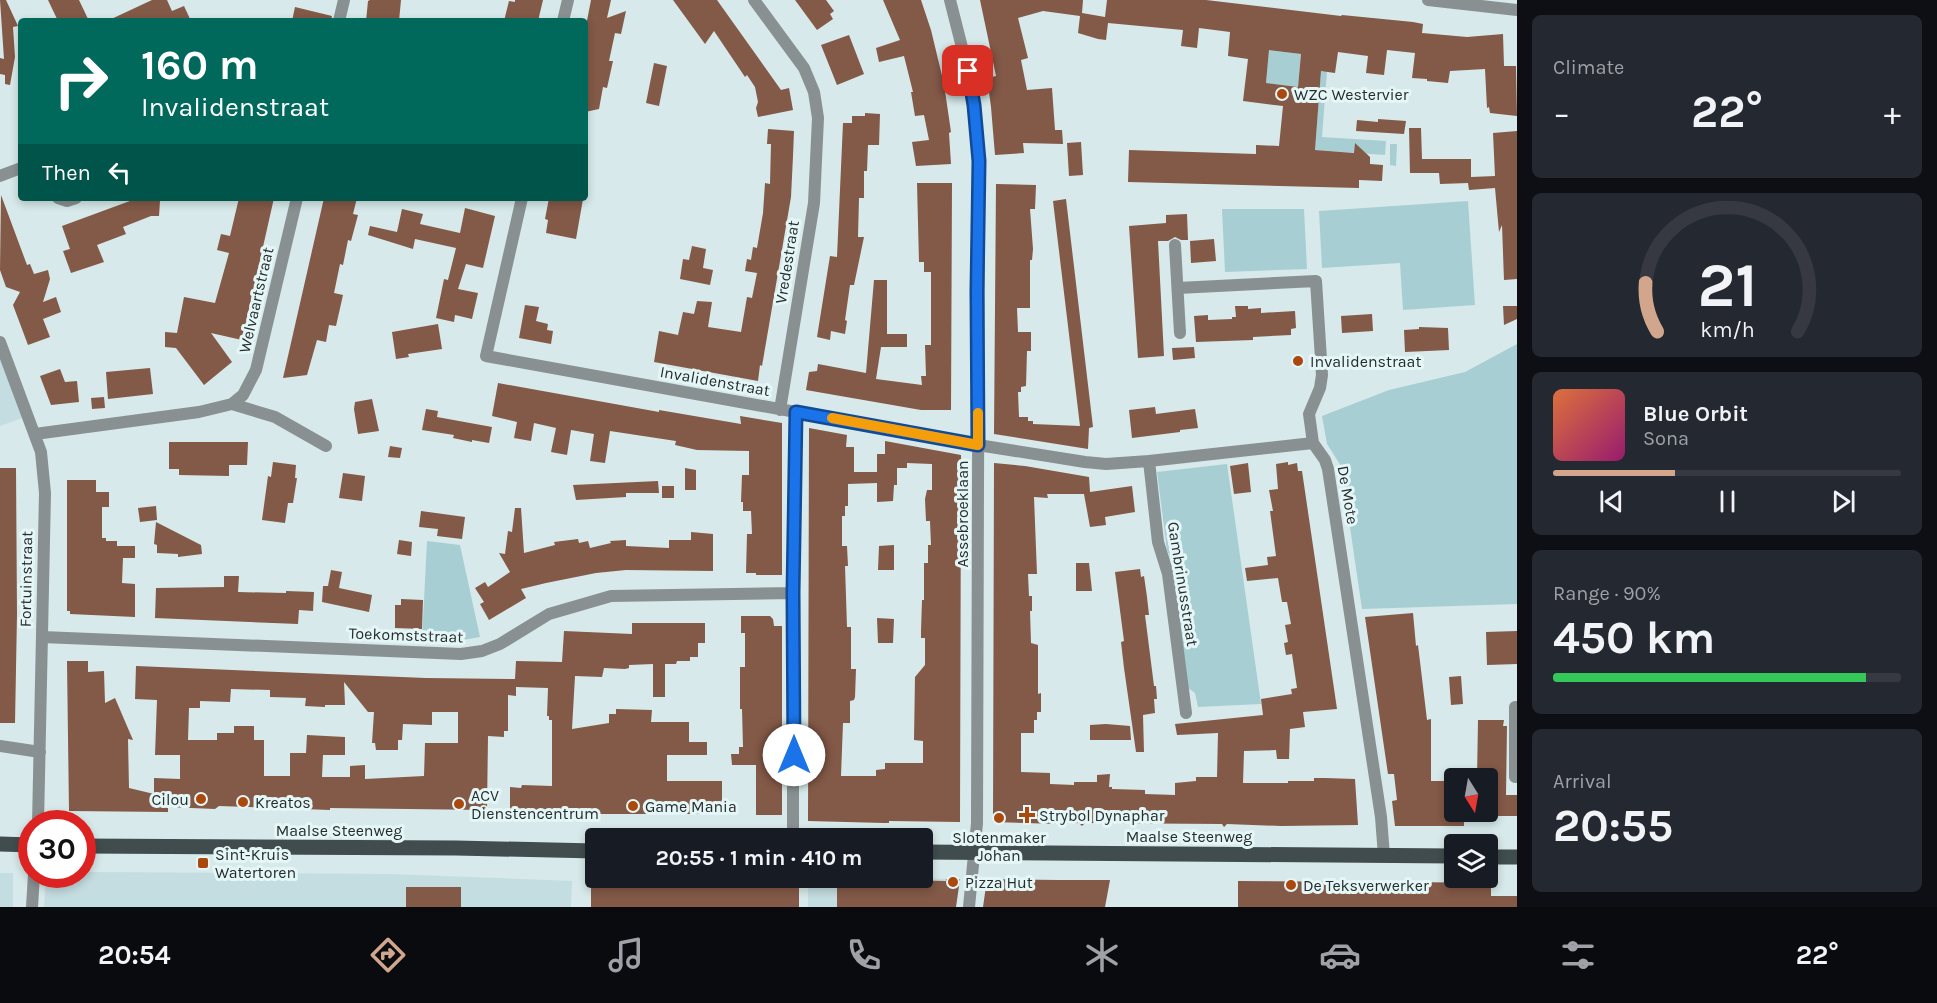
<!DOCTYPE html>
<meta charset="utf-8">
<style>
:root{--surface:#171b24;--page:#242831;--text:#f1f3f6;--muted:#9ea1a6;--line:#363941;--accent:#d1a68d}
body{margin:0;font-family:Karla,sans-serif;background:var(--page);color:var(--text);height:100vh;display:flex;flex-direction:column;font-size:22px;white-space:nowrap}
*{box-sizing:border-box;margin:0}
p{font-size:20px;color:var(--muted)}
.icon{flex:none;width:33px;height:33px;fill:none;stroke:currentColor;stroke-width:2;stroke-linecap:round;stroke-linejoin:round}
.map{position:relative;flex:1;overflow:hidden}
.details{display:flex;flex-direction:column;gap:15px;padding:15px;background:#0d0f14;width:420px}
.details>*{flex:none}
.top-card{position:absolute;left:18px;top:18px;width:570px;height:183px;border-radius:6px;box-shadow:0 3px 9px #0003;background:#00695c;color:#fff;overflow:hidden}
.needle{width:39px;rotate:169deg}
.fabs{position:absolute;left:1444px;top:768px;display:grid;gap:12px}
.fabs a{display:grid;place-items:center;width:54px;height:54px;border-radius:6px;background:var(--surface);box-shadow:0 3px 9px #0003;font-size:30px}
.speed{position:absolute;left:18px;top:810px;display:flex;gap:12px;font-size:30px;font-weight:700;text-align:center}
.speed>*{display:grid;place-content:center;width:78px;height:78px;border-radius:50%;background:var(--surface);box-shadow:0 3px 9px #0003;line-height:1}
.speed .limit{border:9px solid #d22;background:#fff;color:#111}
.pin{position:absolute;display:grid;place-items:center;width:51px;height:51px;color:#fff;margin:-26px;border-radius:12px;box-shadow:0 3px 9px #0006}
.me{position:absolute;width:66px;margin:-33px;rotate:0deg;stroke-linejoin:round;filter:drop-shadow(0 0 4px #0008)}
.turn{display:flex;align-items:center;gap:21px;height:126px;padding:0 24px;font-size:27px}
.turn .icon{width:78px;height:78px;stroke-width:2.5}
.turn b{display:block;font-size:42px;line-height:51px}
.then{display:flex;align-items:center;height:57px;padding:0 24px;background:#0003;gap:12px;font-size:22px}
.big{font-size:45px;font-weight:700;line-height:1.1}
.details .card{flex:1;display:flex;flex-direction:column;justify-content:center;gap:9px;min-width:0;padding:0 21px;border-radius:9px;background:var(--page)}
.details .dial{align-items:center;gap:0}
.dial svg{height:156px;overflow:visible;fill:none;stroke:var(--line);stroke-width:7;stroke-linecap:round;text-anchor:middle}
.dial text{fill:var(--text);stroke:none}
.song{display:flex;align-items:center;gap:18px}
.cover{width:72px;height:72px;border-radius:9px;background:linear-gradient(135deg,hsl(20 70% 55%),hsl(320 70% 35%))}
.played{height:6px;border-radius:3px;background:linear-gradient(90deg,var(--accent) 35%,var(--line) 35%)}
.keys{display:flex;justify-content:space-around;direction:ltr}
.heat{display:flex;justify-content:space-between;align-items:center;font-size:33px;direction:ltr}
.charge{height:9px;border-radius:4px;background:linear-gradient(90deg,#34c759 90%,var(--line) 0)}
.trip{position:absolute;left:585px;top:828px;width:348px;height:60px;border-radius:6px;background:var(--surface);box-shadow:0 3px 9px #0003;font-weight:700;line-height:60px;text-align:center}
.menu{display:flex;height:96px;justify-content:space-around;align-items:center;background:#090b0e;color:var(--muted)}
.menu .icon{width:42px;height:42px}
.menu .selected{color:var(--accent)}
.menu b{font-size:27px;color:var(--text)}
main{display:flex;flex:1;min-height:0}
.map>svg:first-child{display:block}
</style>
<main>
<div class="map">
<svg width="1517" height="907" viewBox="0 0 1517 907">
<rect width="100%" height="100%" fill="#d7e9ea"/>
<path fill="#c4dde0" d="M6,359L28,416L0,426V361Z
M83,872L391,874L572,881L571,907H44L46,875L82,874Z
M0,873H13V907H0Z
M808,878H900L960,879L956,907H808Z"/>
<path fill="#a7cfd3" d="M1323,44L1329,45L1322,137L1386,141L1385,155L1315,150Z
M1269,50L1301,54L1298,87L1266,83Z
M1390,144H1397L1396,166L1390,165Z
M1468,201L1475,305L1403,310L1400,263L1322,268L1319,211Z
M1222,209H1304L1307,269L1225,272Z
M1517,344V604L1362,609L1341,466L1327,444L1322,416L1389,390L1465,372Z
M1227,464L1261,704L1198,707L1195,693L1188,688L1173,564L1167,550L1157,472Z
M427,541L460,545L480,637L457,641L422,640Z"/>
<path fill="#835947" fill-rule="evenodd" d="M0,0H6L18,26L13,27L15,57L10,85L5,84V75L0,74V58L4,59Z
M48,0H79L89,21H58Z
M152,0H167L172,11L184,6L191,21H107Z
M370,0H401L399,21H366L368,1Z
M515,0H543L538,21H504L509,1L515,2Z
M591,0H611L607,18L626,11L621,34L615,33L609,61H613L607,88L603,87L599,109L585,112V31Z
M673,0H717L781,90L789,88L793,110L758,117L756,108L758,102L755,87L747,75L745,77L714,31L705,44Z
M795,0H826L834,11L830,14L833,19L817,30Z
M883,0H921L931,30L944,84L951,132L949,133L951,164L916,166L912,142L929,140L924,115L915,116L911,92H913L904,56L879,62L876,48L900,40Z
M980,0H1083L1082,13L1105,17L1107,0H1206L1341,16L1342,15L1413,22L1423,24L1422,33L1467,37L1503,34L1504,66H1516L1517,116L1490,113L1489,107L1487,108L1485,69L1450,71L1448,83L1427,81V79L1412,78L1415,53L1387,50L1384,75L1366,73L1368,56L1338,52L1335,73L1321,71L1315,150L1354,153L1355,143L1370,157V164L1383,165L1382,181L1359,180V188L1128,182L1129,150L1256,154V145L1279,146L1283,106L1243,101L1248,59L1228,56L1230,32L1199,28L1197,48L1181,46L1183,30L1108,23L1106,40L1098,39L1078,33L1080,16L1043,11L1018,18L1028,58L1021,60L1027,90L1052,88L1055,130H1062L1063,144L1023,143L1024,153L995,155L991,107L987,78L996,76ZM1269,50L1301,54L1298,87L1266,83Z
M295,7L332,16L331,21H292Z
M849,35L864,74L837,85L821,45Z
M654,63L667,66L659,106L646,103Z
M865,113L880,114L879,145H868L867,171H864V198H859L858,237H864L854,285H850L845,320L847,321L845,334L831,331L830,340L817,337L830,256L837,257L843,123H852V116H865Z
M1378,119L1406,121L1404,134L1356,131L1357,120L1378,122Z
M1409,128H1421L1422,159H1471V177L1495,176L1493,133L1517,131V279L1504,280L1502,225L1499,232L1495,188L1469,190L1468,183L1440,184L1439,173H1410Z
M768,129L794,131L793,156L791,197L762,366L760,365L758,381L654,362L659,331L678,335L683,312L694,314L697,301L712,302L708,327L741,332L747,297L752,298L757,273L745,271L747,259L751,260L753,247L757,248L763,213L765,183L770,184L771,144H767Z
M1081,142L1083,175L1069,176L1067,143Z
M917,183H952L951,410H921L806,390L809,372L817,371L818,364L866,373L874,280H887V334H907V347H881L876,379L922,385L921,376H926L925,345H931V272H924V262H919Z
M996,184L1036,185L1035,209H1030L1033,249L1032,260H1030V308H1017L1018,332H1031V351H1027L1026,386L1021,387V392H1018L1019,417H1028V421H1033V424L1080,426L1053,201L1066,199L1093,427L1089,428L1088,449L994,434Z
M1,195L27,265L30,264L34,274L48,270L50,279L43,302L56,297L61,312L43,319L50,337L28,345L13,305L20,292L6,287L0,270Z
M138,198H158L157,201H160L159,216H151L123,227L126,234L97,245L104,262L71,273L63,251L70,249L62,226Z
M239,198H274L242,340L211,333L232,362L204,385L176,348L165,347V332L177,333L184,297L215,303L229,253L217,250L221,234L230,236Z
M324,198H357L353,214L358,215L351,241L348,240L343,265L340,264L334,293L343,295L336,326L329,325L326,342L317,340L307,375L283,378Z
M549,198L583,199L576,239L546,233L548,220L545,219Z
M465,208L495,216L483,268L466,264L458,289L478,293L472,319L455,315L454,322L436,318L444,279L448,280L456,248L415,239L413,249L368,235L370,226L397,232L402,209L423,214L420,224L460,233Z
M1187,214L1188,240H1181L1175,237L1168,241H1158L1164,356L1138,358L1129,226L1166,223V215Z
M1214,239L1216,261L1191,263L1190,241Z
M692,246L706,249L703,268L713,270L710,285L680,279L683,259L689,260Z
M525,305L539,307L536,321L548,324L547,330L553,331L551,344L519,338Z
M1235,306H1248V309L1261,308V313L1295,311L1296,328L1291,329V335L1253,337V340L1196,342L1194,316L1208,315V320L1232,319V317H1236Z
M1503,306H1517V319L1504,325Z
M1372,314L1373,331L1342,333L1341,316Z
M438,324L442,349L408,354L409,357L396,359L392,332Z
M1419,327L1448,328L1449,350L1405,352L1404,330L1419,329Z
M1194,347L1195,358L1173,360L1172,348Z
M150,368L153,394L108,399L106,372Z
M60,369L65,382L77,381L79,402L51,405L40,376Z
M498,383L659,412V410L741,424L740,416L782,423V575H756V573H746L747,534H752L751,511H743V502H741L742,475H749V451L697,450L675,445L676,441L610,431L605,463L590,461L594,434L571,430L567,455L551,452L556,428L534,423L531,441L514,438L517,422L492,416Z
M104,397L105,408L92,409L91,398Z
M372,399L379,431L358,434L354,409L355,402Z
M1155,407L1156,414L1195,409L1198,428L1180,430V432L1132,438L1129,410Z
M426,409L438,411L437,417L492,427L489,443L472,440V442L453,438L454,435L422,430Z
M809,428L847,435L846,447H854V472H877V454H885V441L961,455L960,822L889,821V823H884L808,821ZM907,463L932,464V490H927L925,499L926,521H930L931,545H928V563H924V600H922L921,631V638H925V665L915,677L914,740L923,741V763H885V769L876,770V776H841L843,723H850V701L854,700L855,697L856,669H851V627H847L845,566H848L847,546H842V516H845V506H848V484L877,483V502L893,501L894,485H897V468H907Z
M169,442H248L247,465H229V476L179,475V469H169Z
M390,446L402,448L400,458L388,457Z
M273,462L296,465L295,478H297L293,503H288L285,523L262,520L268,476L271,477Z
M1288,462V465L1297,463L1298,471H1302L1337,709L1303,712L1305,727L1290,729L1289,759H1277L1276,750L1244,751L1243,783H1288V781H1314V778H1325L1355,779L1358,825L1281,826L1227,824L1224,827L1222,824L1085,823L1082,826L1079,823L1059,824L993,822L994,463L1025,466L1089,477L1090,492L1132,486L1135,512L1105,517L1106,525L1090,527L1084,494H1047L1048,498L1034,497L1037,574H1028L1029,596H1032V611H1030L1031,643L1038,645V694L1041,693V712H1037V720H1034V733H1021V772L1050,773V784L1074,785V782H1097V775L1110,774L1109,787H1112V789L1145,790V794L1175,795V783L1196,781V777H1217L1218,733L1177,735L1175,724L1263,715L1261,699L1292,694L1291,689L1297,688L1292,654L1286,655L1284,643L1288,642L1285,625L1291,624L1287,602H1282L1278,578L1247,581L1245,568L1268,565L1267,557L1276,556L1270,511H1273L1269,490L1278,489L1276,464Z
M1248,463L1251,492L1234,494L1230,466Z
M0,468H16L17,614L15,723H0Z
M685,468L696,470V490H685Z
M343,473L365,476L362,501L339,498Z
M67,480H96V492H109V507H102V538H106V541H117V546H135V558H123L122,583L135,584V617L70,614V611H67Z
M658,481L659,493H626V497L576,500L573,485Z
M662,486H674V498H662Z
M156,506L157,520L140,522L138,508Z
M515,508H521L524,553L555,545L554,542L578,539L579,543L588,541L590,548L611,543L610,541L626,540V546L669,548V540H691V532L713,534V571L626,570L596,573L546,583L521,589L526,598L489,620L480,604L484,602L475,588L485,582L488,587L510,572L499,553L505,554L508,531L512,532Z
M421,511L465,517L462,539L437,536L438,529L419,527Z
M156,522L201,545L202,554L178,557V554L157,553V545L154,544Z
M399,540L412,542L411,556L397,554Z
M894,545V570H878L879,546Z
M1076,563H1089L1092,591H1076Z
M1140,569L1141,577L1144,576L1147,597L1149,615H1145L1154,686H1156L1157,699H1154L1155,713L1143,715L1144,752H1136L1124,668L1121,642L1124,641L1115,572Z
M331,570L342,572L339,588L372,595L369,612L322,602L323,586H328Z
M224,576H239L238,592L286,593V591L314,592L313,611L299,610L298,624L155,618L156,588L224,587Z
M401,599L423,600L422,629L395,628V605H401Z
M1413,613L1416,646L1418,645L1427,720L1431,719V781H1453V790H1455V812H1464V826H1395L1392,801L1397,800L1394,774H1388L1365,617Z
M741,616H770L773,619L774,626H782V815H756V765H732L731,754H739V747H743L742,709H740V667H745V633H741Z
M877,618L894,619L893,643H878Z
M632,623H705V643H698V657H690V661H677L676,664H665V697H653V664L629,665V668L625,669L604,668L602,677L575,676L572,729L609,723V714H616V709L652,710L651,722H689V742H707V755H667V781H722V811H717V814H571V811L510,810V787L521,788L522,785L552,786V720H549V716H547L548,688L516,687V696L508,695V731H504V737L488,736L487,810L330,808V810L219,806L215,809L168,807V812L69,811L67,661H88V672L104,671L105,703L115,698L133,740L128,739L129,788L154,794V778L180,779V755H155L157,700L135,699L136,666L426,678L515,679L516,661L562,662L564,631L632,634ZM344,682L368,712H374L372,743H375L376,750H398V740H402L403,724L432,725V712H458V743H425L424,776L365,779V765L350,766V777H322L323,755H345V737L307,735L306,753H290V776H264V740H254V726H234V733H217V740H188L189,708H200V701L230,702L231,689L270,690V697L306,698L305,706L325,707V705H345Z
M1517,631V664L1487,665L1486,632Z
M1461,676L1463,704L1451,705L1449,677Z
M1478,720H1504L1503,726H1507L1506,795H1517V816H1488V778H1477Z
M1106,724L1130,726L1131,740H1090V725Z
M837,878H897V880L946,881V879H960L956,907H837Z
M987,879L1058,880H1110L1105,907H983Z
M1408,880L1411,882L1491,883V896H1517V907H1238V881L1404,882Z
M596,886L799,887V907H591V888H596Z
M406,887H461V907H406Z"/>
<g fill="none" stroke-linecap="round" stroke-linejoin="round">
<path stroke="#899091" stroke-width="12" d="M1517,707H1515V777H1517"/>
<path stroke="#899091" stroke-width="12" d="M754,0L804,68L814,92L818,118L814,203L780,410
M950,0L968,71L979,149L977,823L969,907
M1428,0L1517,10
M339,21L344,0
M563,21L568,0
M0,176L21,168
M58,198L67,201L76,198
M522,198L486,356L978,445L1085,462L1106,464L1149,461L1313,443
M1175,245L1180,333
M1178,288L1316,281L1322,375L1320,388L1309,414L1313,443L1325,460L1328,469L1381,817L1384,856
M0,342L41,452L45,493L38,824
M232,404L275,417L326,446
M35,434L199,412L232,404L243,395L256,370L297,198
M1149,461L1158,542L1168,574L1186,713
M42,637L461,654L482,651L500,644L549,614L611,596L793,593
M0,746L40,752
M793,838V593L796,412
M32,907L34,874"/>
<path stroke="#404c4d" stroke-width="15" d="M0,844L32,845
M82,846L456,848L596,851
M922,852L1455,856
M1488,857H1517"/>
</g>
<g fill="none" stroke-linecap="round" stroke-linejoin="round">
<defs>
<path id="route" d="M794,755L793,593L796,412L978,445L977,291L979,161L974,105L968,71"/>
</defs>
<use href="#route" stroke="#114b97" stroke-width="15"/>
<use href="#route" stroke="#1a73e8" stroke-width="10"/>
<path stroke="#f59e0b" stroke-width="10" d="M832,418L978,445V413"/>
</g>
<g fill="#aa480d" stroke="#e5f6f7" stroke-width="2">
<circle cx="1282" cy="94" r="6"/>
<circle cx="1298" cy="361" r="6"/>
<circle cx="201" cy="799" r="6"/>
<circle cx="243" cy="802" r="6"/>
<circle cx="459" cy="804" r="6"/>
<circle cx="633" cy="806" r="6"/>
<path d="M1024 806h6v6h6v6h-6v6h-6v-6h-6v-6h6z"/>
<circle cx="999" cy="818" r="6"/>
<rect x="197" y="857" width="12" height="12" rx="3"/>
<circle cx="953" cy="882" r="6"/>
<circle cx="1291" cy="885" r="6"/>
</g>
<g text-anchor="middle" dominant-baseline="central" stroke-width="6" stroke-linejoin="round" paint-order="stroke">
<g font-size="16" fill="#272d2e" stroke="#e5f6f7" text-anchor="start">
<text x="1294" y="94">WZC Westervier</text>
<text x="1310" y="361">Invalidenstraat</text>
<text x="471" y="795">ACV<tspan x="471" dy="18">Dienstencentrum</tspan></text>
<text x="189" y="799" text-anchor="end">Cilou</text>
<text x="255" y="802">Kreatos</text>
<text x="645" y="806">Game Mania</text>
<text x="1039" y="815">Strybol Dynaphar</text>
<text x="999" y="837" text-anchor="middle">Slotenmaker<tspan x="999" dy="18">Johan</tspan></text>
<text x="215" y="854">Sint-Kruis<tspan x="215" dy="18">Watertoren</tspan></text>
<text x="965" y="882">Pizza Hut</text>
<text x="1303" y="885">De Teksverwerker</text>
</g>
<g font-size="16" fill="#272d2e" stroke="#e5f6f7">
<text transform="translate(787 262) rotate(-81)">Vredestraat</text>
<text transform="translate(256 300) rotate(-77)">Welvaartstraat</text>
<text transform="translate(715 381) rotate(10)">Invalidenstraat</text>
<text transform="translate(1348 495) rotate(80)">De Mote</text>
<text transform="translate(962 514) rotate(-90)">Assebroeklaan</text>
<text transform="translate(26 579) rotate(-89)">Fortuinstraat</text>
<text transform="translate(1183 584) rotate(81)">Gambrinusstraat</text>
<text transform="translate(406 635) rotate(2)">Toekomststraat</text>
<text x="339" y="830">Maalse Steenweg</text>
<text x="1189" y="836">Maalse Steenweg</text>
</g>
</g>
</svg>
<div class="fabs">
<a><svg class="needle" viewBox="-14 -14 28 28"><path d="M0-13l5 13h-10z" fill="#e53935"/><path d="M0 13l5-13h-10z" fill="#9ea1a6"/></svg></a>
<a><svg class="icon" aria-label="layers" viewBox="0 0 24 24"><path d="M12 4l9 5-9 5-9-5zM3 14l9 5 9-5"/></svg></a>
</div>
<div class="speed"><div class="limit">30</div></div>
<div class="pin" style="left:968px;top:71px;background:#d93025"><svg class="icon" aria-label="arrive" viewBox="0 0 24 24"><path d="M6 21V4h12l-3 4 3 4H6"/></svg></div>
<svg class="me" style="left:794px;top:755px" viewBox="-20 -20 40 40"><circle r="19" fill="#fff"/><path d="M0-13L10 11 0 6-10 11z" fill="#1a73e8"/></svg>
<div class="trip">20:55 · 1 min · 410 m</div>
<div class="top-card">
<div class="turn"><svg class="icon" aria-label="right" viewBox="0 0 24 24"><path d="M7 20v-9h11M14 6l5 5-5 5"/></svg><div><b>160 m</b>Invalidenstraat</div></div>
<div class="then">Then<svg class="icon" aria-label="left" viewBox="0 0 24 24"><path d="M17 20v-9H6M10 6l-5 5 5 5"/></svg></div>
</div>
</div>
<section class="details">
<div class="card"><p>Climate</p>
<div class="heat"><a>−</a><b class="big">22°</b><a>+</a></div>
</div>
<div class="card dial"><svg viewBox="0 0 100 80">
<path d="M14 69A42 42 0 1 1 86 69"/>
<path d="M14 69A42 42 0 0 1 8 44" stroke="#d1a68d"/>
<text x="50" y="56" font-size="32" font-weight="700">21</text>
<text x="50" y="72" font-size="11">km/h</text>
</svg></div>
<div class="card">
<div class="song"><i class="cover"></i><div><b>Blue Orbit</b><p>Sona</p></div></div>
<div class="played"></div>
<div class="keys"><svg class="icon" aria-label="previous" viewBox="0 0 24 24"><path d="M18 5L8 12l10 7zM5 5v14"/></svg><svg class="icon" aria-label="pause" viewBox="0 0 24 24"><path d="M8 5v14M16 5v14"/></svg><svg class="icon" aria-label="next" viewBox="0 0 24 24"><path d="M6 5l10 7-10 7zM19 5v14"/></svg></div>
</div>
<div class="card"><p>Range · 90%</p><b class="big">450 km</b><div class="charge"></div></div>
<div class="card"><p>Arrival</p><b class="big">20:55</b></div>
</section>
</main>
<nav class="menu">
<b>20:54</b>
<svg class="icon selected" aria-label="directions" viewBox="0 0 24 24"><path d="M12 3l9 9-9 9-9-9zM9 14v-3h6M13 9l2 2-2 2"/></svg>
<svg class="icon" aria-label="music" viewBox="0 0 24 24"><path d="M9 18V5l10-2v13"/><circle cx="6" cy="18" r="3"/><circle cx="16" cy="16" r="3"/></svg>
<svg class="icon" aria-label="phone" viewBox="0 0 24 24"><path d="M5 4h4l2 5-3 2q2 4 5 5l2-3 5 2v4C11 20 4 13 5 4z"/></svg>
<svg class="icon" aria-label="climate" viewBox="0 0 24 24"><path d="M12 3v18M4 7l16 10M4 17L20 7"/></svg>
<svg class="icon" aria-label="car" viewBox="0 0 24 24"><path d="M5 17H2v-5l4-1 3-4h7l3 4 3 1v5h-3M9 17h6M6 11h13"/><circle cx="7" cy="17" r="2"/><circle cx="17" cy="17" r="2"/></svg>
<svg class="icon" aria-label="filters" viewBox="0 0 24 24"><path d="M4 7h16M4 17h16"/><circle cx="9" cy="7" r="2"/><circle cx="15" cy="17" r="2"/></svg>
<b>22°</b>
</nav>
